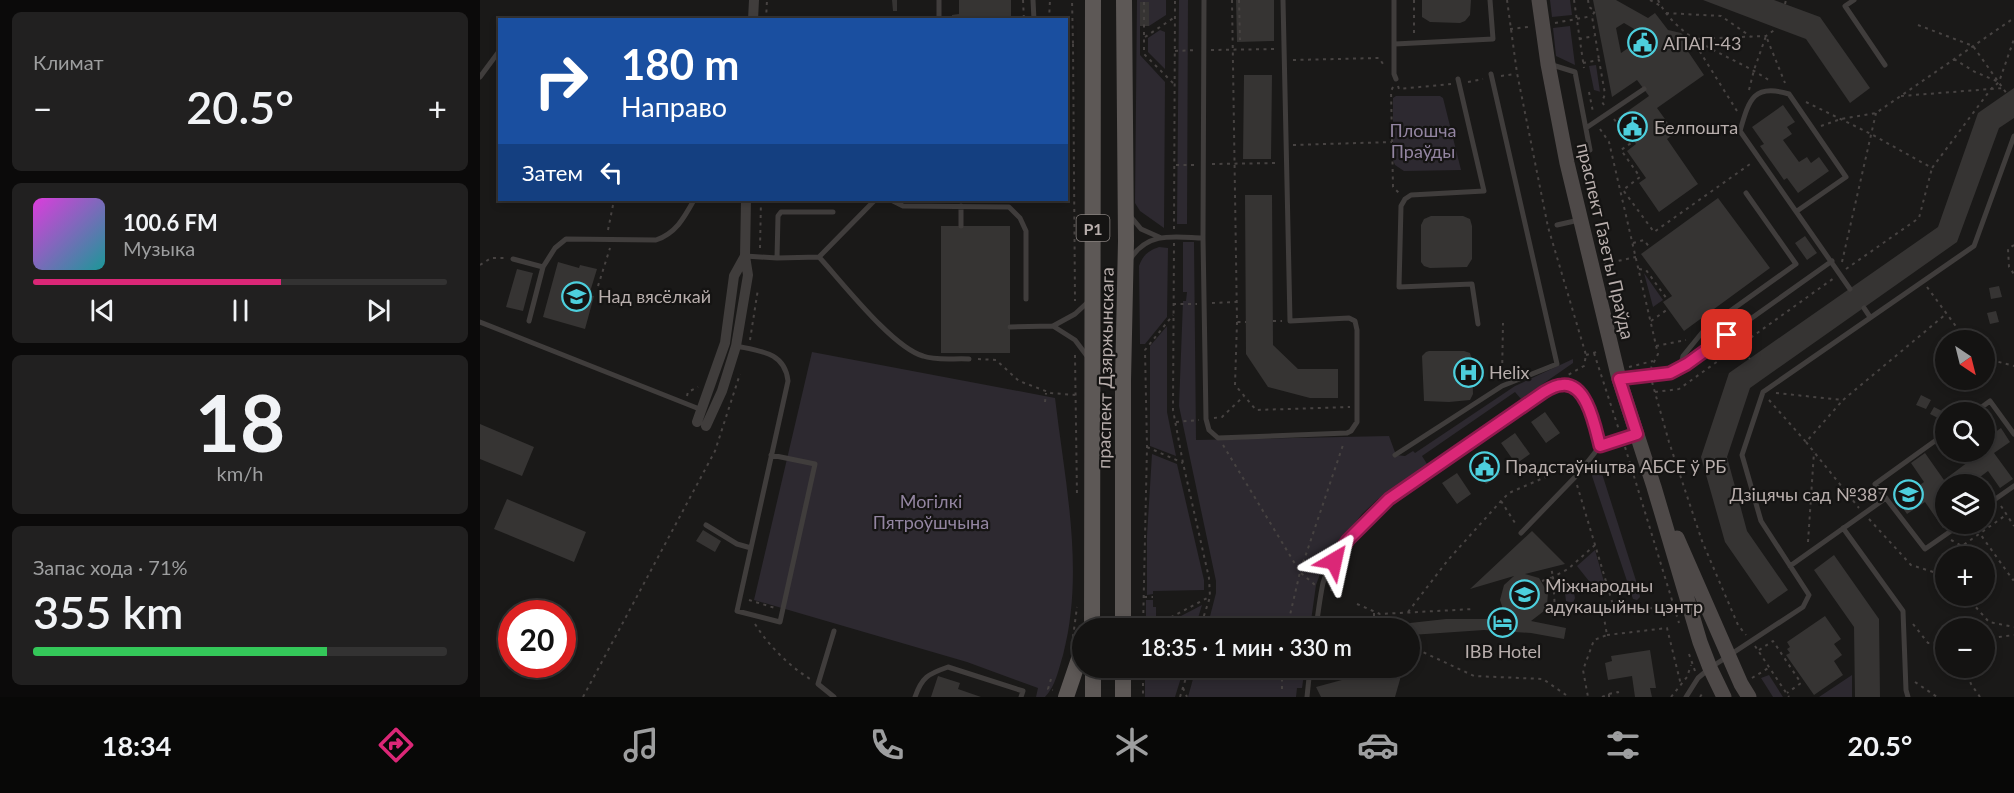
<!DOCTYPE html>
<html lang="ru">
<meta charset="utf-8">
<style>
:root{--surface:#141312;--page:#212020;--text:#f1f3f6;--muted:#9d9e9f;--line:#333232;--accent:#db2777}
body{margin:0;font-family:Lato,sans-serif;background:var(--page);color:var(--text);height:100vh;display:flex;flex-direction:column;font-size:22px;white-space:nowrap}
*{box-sizing:border-box;margin:0}
p{font-size:20px;color:var(--muted)}
.icon{flex:none;width:33px;height:33px;fill:none;stroke:currentColor;stroke-width:2;stroke-linecap:round;stroke-linejoin:round}
.map{position:relative;flex:1;overflow:hidden}
.side{display:flex;flex-direction:column;gap:12px;padding:12px;background:#0b0a0a;width:480px}
.side>*{flex:none}
.banner{position:absolute;left:18px;top:18px;width:570px;height:183px;border-radius:0px;box-shadow:0 3px 9px #0003,0 0 0 2px var(--line);background:#1a4fa0;color:#fff;overflow:hidden}
.needle{width:39px;rotate:145deg}
.fabs{position:absolute;left:1455px;top:330px;display:grid;gap:12px}
.fabs a{display:grid;place-items:center;width:60px;height:60px;border-radius:50%;background:var(--surface);box-shadow:0 3px 9px #0003,0 0 0 2px var(--line);font-size:30px}
.speed{position:absolute;left:18px;top:600px;display:flex;gap:12px;font-size:30px;font-weight:700;text-align:center}
.speed>*{display:grid;place-content:center;width:78px;height:78px;border-radius:50%;background:var(--surface);box-shadow:0 3px 9px #0003,0 0 0 2px var(--line);line-height:1}
.speed .limit{border:9px solid #d22;background:#fff;color:#111}
.pin{position:absolute;display:grid;place-items:center;width:51px;height:51px;color:#fff;margin:-26px;border-radius:12px;box-shadow:0 3px 9px #0006}
.me{position:absolute;width:66px;margin:-33px;rotate:36deg;stroke-linejoin:round;filter:drop-shadow(0 0 4px #0008)}
.turn{display:flex;align-items:center;gap:21px;height:126px;padding:0 24px;font-size:27px}
.turn .icon{width:78px;height:78px;stroke-width:2.5}
.turn b{display:block;font-size:42px;line-height:51px}
.then{display:flex;align-items:center;height:57px;padding:0 24px;background:#0003;gap:12px;font-size:22px}
.big{font-size:45px;font-weight:600;line-height:1.1}
.side .card{flex:1;display:flex;flex-direction:column;justify-content:center;gap:9px;min-width:0;padding:0 21px;border-radius:9px;background:var(--page)}
.side .dial{align-items:center;gap:0}
.dial b{font-size:78px;line-height:1}
.song{display:flex;align-items:center;gap:18px}
.cover{width:72px;height:72px;border-radius:9px;background:linear-gradient(135deg,hsl(300 70% 55%),hsl(180 70% 35%))}
.played{height:6px;border-radius:3px;background:linear-gradient(90deg,var(--accent) 60%,var(--line) 60%)}
.keys{display:flex;justify-content:space-around;direction:ltr}
.heat{display:flex;justify-content:space-between;align-items:center;font-size:33px;direction:ltr}
.charge{height:9px;border-radius:4px;background:linear-gradient(90deg,#34c759 71%,var(--line) 0)}
.trip{position:absolute;left:592px;top:618px;width:348px;height:60px;border-radius:30px;background:var(--surface);box-shadow:0 3px 9px #0003,0 0 0 2px var(--line);font-weight:600;line-height:60px;text-align:center}
.tabs{display:flex;height:96px;justify-content:space-around;align-items:center;background:#080807;color:var(--muted)}
.tabs .icon{width:42px;height:42px}
.tabs .current{color:var(--accent)}
.tabs b{font-size:27px;color:var(--text)}
main{display:flex;flex:1;min-height:0}
.map>svg:first-child{display:block}
</style>
<main>
<section class="side">
<div class="card"><p>Климат</p>
<div class="heat"><a>−</a><b class="big">20.5°</b><a>+</a></div>
</div>
<div class="card">
<div class="song"><i class="cover"></i><div><b>100.6 FM</b><p>Музыка</p></div></div>
<div class="played"></div>
<div class="keys"><svg class="icon" aria-label="previous" viewBox="0 0 24 24"><path d="M18 5L8 12l10 7zM5 5v14"/></svg><svg class="icon" aria-label="pause" viewBox="0 0 24 24"><path d="M8 5v14M16 5v14"/></svg><svg class="icon" aria-label="next" viewBox="0 0 24 24"><path d="M6 5l10 7-10 7zM19 5v14"/></svg></div>
</div>
<div class="card dial"><b>18</b><p>km/h</p></div>
<div class="card"><p>Запас хода · 71%</p><b class="big">355 km</b><div class="charge"></div></div>
</section>
<div class="map">
<svg width="1534" height="697" viewBox="0 0 1534 697">
<rect width="100%" height="100%" fill="#1a1918"/>
<path fill="#2d2930" d="M657,0H686V15L669,26V2H660V55L685,82L684,228L660,211L655,203Z
M699,0H708L707,224H697Z
M1070,0H1090L1092,15L1072,17Z
M1090,26L1095,65L1076,56L1073,28Z
M680,30L685,32V69L668,52V38Z
M1116,65L1120,92H1121L1114,90L1109,66Z
M916,96H960L963,98L981,170L924,171L915,165L913,160V98Z
M703,242H714L716,440L909,436L916,455L925,456L933,451L935,453L1035,386L1093,359V363L1041,399L1035,392L942,456L947,464L898,499L882,514L851,553L843,566L836,585L830,628H727L736,593V581L699,406L703,301H706L707,292H703Z
M679,247L688,248L687,317L665,344H660L659,266C663,255 668,251 679,247Z
M1164,273L1183,300L1173,307Z
M687,326V412L696,456L670,446V346Z
M332,352L575,398C585,483 605,571 583,655C578,671 576,685 565,697H556L558,688L487,662L274,600Z
M672,454L697,464L724,580V590L673,591V594L667,595V536Z
M1118,461L1159,590L1160,597L1157,600L1153,599L1109,467L1112,462Z
M1115,550L1126,589L1116,590L1097,566Z
M1085,580L1092,583L1095,598L1093,603L1086,601L1084,585Z
M666,600H673V607H676V621L666,626Z
M722,605L715,628H678Z
M665,668H704L695,697H665Z
M716,668H825L822,688H817L816,697H708Z
M1289,675L1303,697H1293L1281,678Z
M1372,675V697H1339Z"/>
<path fill="#363433" fill-rule="evenodd" d="M412,0H417V11H413Z
M479,0H531V20H472V15L479,14Z
M756,0H794V41L757,42Z
M942,0H991L990,15L985,21L980,23L950,22L942,17Z
M1113,0H1136L1168,18L1175,13L1188,30L1201,33L1211,43L1205,47L1224,75L1177,108L1195,133L1187,139L1218,184L1179,212L1159,183L1166,178L1147,151L1156,144L1138,118L1169,96L1157,80L1132,97ZM1144,23L1166,36L1141,53L1136,28Z
M1223,0H1294L1340,17L1390,88L1370,103L1326,39Z
M660,2H669V26H660Z
M764,75H792L791,159H763Z
M1534,88V118L1519,128L1477,242L1270,388L1247,457L1267,531L1308,590L1288,604L1245,542L1221,457L1249,373L1458,227L1498,113Z
M1303,105L1315,122L1307,127L1312,134L1303,140L1319,162L1327,157L1331,163L1339,157L1349,171L1318,193L1307,178L1304,180L1280,146L1284,144L1272,127Z
M765,195H792L793,345L818,369H858V398H830L788,387L766,354Z
M1238,198L1290,268L1204,331L1183,302L1192,296L1161,254Z
M951,216H983L990,219L992,226V259L987,267L950,268L944,266L941,262V225L944,219Z
M461,226H530V353H461Z
M1325,236L1337,253L1327,260L1315,243Z
M78,262L99,268L100,265L117,269L109,295L114,296L105,329L63,317Z
M37,269L53,273L43,311L26,307Z
M1519,286L1522,297L1511,299L1509,288Z
M1516,311L1519,322L1510,324L1507,313Z
M949,351H984L990,353L992,360L993,394L990,400L969,402L944,401L942,356L946,352Z
M1441,395L1451,400L1446,409L1436,405Z
M1454,407L1462,411L1458,418L1450,414Z
M1065,412L1080,433L1066,443L1051,422Z
M0,424L54,447L42,476L0,459Z
M1521,428L1530,442L1514,453L1533,479L1520,488L1508,471L1500,477L1503,481L1497,484H1466V524H1469L1463,528L1445,502L1427,514L1418,501L1444,482L1431,463L1445,453L1464,480L1488,462L1481,452H1504V440Z
M1035,433L1050,454L1036,464L1021,443Z
M1006,453L1020,474L1006,484L991,463Z
M977,473L991,494L977,504L962,483Z
M27,499L106,532L94,562L14,529Z
M223,530L241,541L235,552L216,541Z
M1052,531L1085,564L1045,574L1059,578L1068,593L1067,605L1064,611L1051,621L1086,628L1084,639L1051,633L1004,630L931,635L930,623L966,619H1034L1023,609L1020,600L1024,585L1034,576L990,589Z
M1495,553L1505,554V556H1489Z
M1354,555L1399,619L1400,697H1375L1374,627L1334,570Z
M1504,563L1511,565V574L1504,576Z
M1345,616L1361,639L1354,644L1362,655L1354,661L1363,675L1334,695L1306,655L1310,653L1307,649L1310,647L1307,642Z
M1170,650L1176,688H1170L1172,697H1155L1152,676L1128,680L1125,663L1132,661L1131,656Z
M895,671L921,676L915,697H841L836,687Z
M458,676L480,683L478,689L501,697H451Z"/>
<g fill="none" stroke-linecap="round" stroke-linejoin="round">
<path stroke="#474342" stroke-width="2" stroke-dasharray="3 4.5" stroke-linecap="butt" d="M543,0L544,20
M752,0L757,322H766
M759,0L760,40
M934,0V36
M1027,0L1037,73L1068,227L1106,355L1104,366L1086,376
M1094,0L1104,68
M1108,0L1109,7L1115,11L1112,16L1119,60
M1170,0L1181,6
M1178,0C1200,44 1253,55 1290,81
M664,2V54L693,83
M1305,4L1306,0
M1186,13L1241,16L1270,36
M286,20L287,0
M569,20L570,0
M1075,23L1112,16
M1438,25L1493,46L1527,94
M1030,29L1048,27
M665,37L695,17
M1099,39L1114,36
M586,44H593L592,0
M593,44L595,301
M731,50L797,49
M695,51L716,50
M1474,59L1495,72L1519,82
M813,60L899,58L905,67
M1103,63L1119,60L1125,94L1122,102L1124,105
M1021,76L1036,74
M988,82L1003,79
M918,86L919,89L971,84
M913,87L911,91L913,187L919,193
M1269,90L1274,70L1286,36L1305,83
M1109,92L1113,112
M1421,96L1523,88
M1326,102L1391,134L1452,168L1511,89L1519,82L1534,39
M1257,111L1212,39L1286,36L1297,28
M1134,119L1151,143L1141,150L1160,177L1143,190L1174,232L1273,162
M1341,126L1361,119L1396,113L1534,18
M1120,129L1129,142L1178,354L1171,368
M813,145L912,142
M732,164L798,163
M696,165H714
M694,229L695,0
M128,230L134,200
M694,243L693,410L703,463L729,578L730,597L720,628
M1153,243L1164,240L1170,248
M1534,245L1528,249L1529,267L1534,274
M280,248L281,200
M1362,262L1396,113
M1124,264L1156,257
M0,265L11,258H24
M1159,269L1166,270L1187,299
M1366,269L1439,218L1452,168
M118,286L130,248
M1447,287L1486,340
M732,303L756,302
M693,304H717
M793,321H802
M1171,321L1188,309
M757,322L755,385L776,410L870,407
M270,340L278,289
M1253,342L1270,359
M1176,346L1206,340
M1114,353L1139,430
M595,355L597,496
M1106,355L1120,351
M1504,358L1534,366
M498,359L516,360L539,381L571,393L595,395
M1149,367L1173,361
M1022,378L1023,323
M1172,382L1189,442L1222,541L1258,625L1266,635
M1175,392L1199,389L1354,278
M1296,393L1363,400L1466,314
M207,396L208,392L218,387
M1289,400L1326,442L1363,400
M565,402L566,393
M734,418L742,417L764,396
M696,422L719,420
M1326,442L1379,508
M743,445L820,572L835,585
M667,447L703,463
M1145,447L1195,610
M1097,485L1134,608L1123,612L1127,635L1114,640L1103,670L1108,697
M1021,501L1037,526
M1521,506L1534,526
M1389,519L1431,565L1466,576
M1493,524L1533,580L1534,579
M1471,540L1482,546L1526,515
M1328,542L1334,452
M1115,545L1088,569L1073,577L1075,610L1122,612
M1062,581L1073,577L1071,567
M851,591L856,576
M1486,596L1509,622L1534,627
M664,597H673
M269,600L295,608
M877,604L900,614L994,609
M1169,608L1195,610L1199,623
M928,612L968,560L1021,501L1029,493L1093,465
M894,613V623L902,628
M275,624C289,646 308,665 330,679
M1433,624L1448,643H1466
M663,628L667,447L665,350L693,315
M671,628L729,597
M807,628L820,572L864,442
M1127,635L1187,628L1201,685
M593,637L597,607
M1504,639L1534,635
M930,646L994,676L1063,679L1086,695
M1275,646L1309,697
M1279,650L1293,641L1321,683L1307,693
M1209,654L1215,671
M663,668V697
M1485,668L1491,684L1500,697
M1272,678L1290,667
M571,679L568,689L573,690
M1435,682L1457,697
M703,688L707,697
M802,689V668
M1129,694L1138,692L1139,697
M103,697L235,451L260,374
M700,697L709,668
M1122,697L1129,694V697
M1191,697L1207,677L1211,665
M1220,697L1224,691"/>
<path stroke="#403d3c" stroke-width="5" d="M459,0V20
M553,0L554,20
M724,0L723,238L726,419L729,430L738,438L867,433L871,431L877,422V330L875,321L869,318L810,321L803,0
M914,0V74L916,79
M1374,0L1365,6L1405,65
M67,20H76
M117,20H191
M915,44L1013,39L1010,0
M1069,64L1095,72L1110,150
M0,77L20,50
M978,79L1004,191L931,195L925,199L921,206L919,287L992,284L998,324
M1106,128L1164,89
M411,200L423,206L529,207L540,218L546,231V299
M481,206V226
M1317,211L1366,177L1309,94C1273,83 1269,100 1260,131L1370,289
M651,217L661,229L679,237
M1077,225L1099,220
M265,256L297,258L339,257L395,200
M339,257C362,282 412,347 443,356C456,361 475,358 489,359
M297,258L298,216L301,212H353
M651,258C669,231 695,237 723,238
M33,259L63,267L49,321
M63,267L75,248L86,239L176,240C196,233 204,218 214,200
M1384,308L1390,317
M0,322L222,410
M573,326L595,340L607,356
M530,327L573,326L595,314L608,302
M256,346C280,351 305,352 308,381L257,611L300,622L335,464L291,455
M1200,369L1203,356L1225,329L1316,264L1266,193
M1140,379L1182,374L1200,369L1352,261
M1495,412L1510,401L1534,434
M1466,433L1395,484L1445,549L1481,524
M915,455L1022,386L1077,364L1011,74
M1504,507L1534,486
M226,525L257,544L271,548
M1363,528L1423,611L1426,690L1428,697
M1041,533L1099,473L1120,446L1154,434
M1310,566L1406,498
M836,628C838,613 840,597 843,583C852,549 884,522 909,499L1064,392C1073,388 1082,382 1092,385C1107,390 1116,431 1120,446
M354,697L338,684L354,631
M435,697C442,677 448,674 468,667L543,691L541,697
M827,697L830,668
M1206,697L1218,678L1230,668L1323,607L1329,595L1281,521L1262,455L1283,392L1494,246L1534,136"/>
<path stroke="#403d3c" stroke-width="10" d="M273,20L274,0
M217,422L245,343L254,276L265,256
M226,426L242,391L256,346L268,275L265,256L266,200"/>
<path stroke="#4e4948" stroke-width="15" d="M1059,0L1068,64L1087,163L1139,379L1174,487L1220,642L1230,668L1244,697
M1197,538L1261,684L1269,697"/>
<path stroke="#5d5856" stroke-width="16" d="M612,628L613,0
M643,628V381L646,241L644,0
M613,668V697
M586,697L603,647
M643,697V668"/>
</g>
<g fill="none" stroke-linecap="round" stroke-linejoin="round">
<defs>
<path id="route" d="M854,561L868,540L909,499L1064,392C1069,389 1076,385 1082,385C1107,382 1115,427 1120,446L1157,434L1139,379L1190,373L1207,364L1247,335"/>
</defs>
<use href="#route" stroke="#8e194d" stroke-width="15"/>
<use href="#route" stroke="#db2777" stroke-width="10"/>
</g>
<defs>
<symbol id="civic-ring" viewBox="-11 -11 22 22"><circle r="9.5" fill="#151413" stroke="#4dcfdd" stroke-width="1.5"/><path d="M-.6-6.5H3V-4.5H.6V-3L4-1V1h2V6H-6V1h2V-1L-.6-3ZM-1.2 2.5V6h2.4V2.5Z" fill="#4dcfdd"/></symbol>
<symbol id="school-ring" viewBox="-11 -11 22 22"><circle r="9.5" fill="#151413" stroke="#4dcfdd" stroke-width="1.5"/><path d="M0-5L7-2L0 1L-7-2ZM-4 1L0 2.5L4 1V4Q0 6-4 4Z" fill="#4dcfdd"/></symbol>
<symbol id="hospital-ring" viewBox="-11 -11 22 22"><circle r="9.5" fill="#151413" stroke="#4dcfdd" stroke-width="1.5"/><path d="M-5-5h3v3.5h4V-5h3V5h-3V1.5h-4V5h-3Z" fill="#4dcfdd"/></symbol>
<symbol id="university-ring" viewBox="-11 -11 22 22"><circle r="9.5" fill="#151413" stroke="#4dcfdd" stroke-width="1.5"/><path d="M0-5L7-2L0 1L-7-2ZM-4 1L0 2.5L4 1V4Q0 6-4 4Z" fill="#4dcfdd"/></symbol>
<symbol id="hotel-ring" viewBox="-11 -11 22 22"><circle r="9.5" fill="#151413" stroke="#4dcfdd" stroke-width="1.5"/><path d="M-6-4.5h1.5V1H6V5H4.5V3h-9V5H-6ZM-4 0a1.8 1.8 0 1 1 3.6 0ZM.5 0V-2.5h3Q6-2.5 6 0Z" fill="#4dcfdd"/></symbol>
</defs>
<g fill-rule="evenodd">
<use href="#civic-ring" x="1146" y="26" width="33" height="33"/>
<use href="#civic-ring" x="1136" y="110" width="33" height="33"/>
<use href="#school-ring" x="80" y="280" width="33" height="33"/>
<use href="#hospital-ring" x="972" y="356" width="33" height="33"/>
<use href="#civic-ring" x="988" y="450" width="33" height="33"/>
<use href="#school-ring" x="1412" y="478" width="33" height="33"/>
<use href="#university-ring" x="1028" y="578" width="33" height="33"/>
<use href="#hotel-ring" x="1006" y="606" width="33" height="33"/>
</g>
<g text-anchor="middle" dominant-baseline="central" stroke-width="4.5" stroke-linejoin="round" paint-order="stroke">
<rect fill="#151413" stroke="#87807e" stroke-width="1.5" x="596.5" y="215" width="33" height="26" rx="4.5"/>
<g font-size="16" font-weight="bold" fill="#b8aeac">
<text x="613" y="228">Р1</text>
</g>
<g font-size="18" fill="#b8aeac" stroke="#151413" text-anchor="start">
<text x="1183" y="43">АПАП-43</text>
<text x="1174" y="127">Белпошта</text>
<text x="118" y="296">Над вясёлкай</text>
<text x="1009" y="372">Helix</text>
<text x="1025" y="466">Прадстаўніцтва АБСЕ ў РБ</text>
<text x="1408" y="494" text-anchor="end">Дзіцячы сад №387</text>
<text x="1065" y="585">Міжнародны<tspan x="1065" dy="21">адукацыйны цэнтр</tspan></text>
<text x="1023" y="651" text-anchor="middle">IBB Hotel</text>
</g>
<g font-size="18" fill="#9385a1" stroke="#151413">
<text x="943" y="130">Плошча<tspan x="943" dy="21">Праўды</tspan></text>
<text x="451" y="501">Могілкі<tspan x="451" dy="21">Пятроўшчына</tspan></text>
</g>
<g font-size="18" fill="#b8aeac" stroke="#151413">
<text transform="translate(1126 241) rotate(77)">праспект Газеты Праўда</text>
<text transform="translate(625 368) rotate(-89)">праспект Дзяржынскага</text>
</g>
</g>
</svg>
<div class="fabs">
<a><svg class="needle" viewBox="-14 -14 28 28"><path d="M0-13l5 13h-10z" fill="#e53935"/><path d="M0 13l5-13h-10z" fill="#9d9e9f"/></svg></a>
<a><svg class="icon" aria-label="search" viewBox="0 0 24 24"><circle cx="10" cy="10" r="6"/><path d="M15 15l6 6"/></svg></a>
<a><svg class="icon" aria-label="layers" viewBox="0 0 24 24"><path d="M12 4l9 5-9 5-9-5zM3 14l9 5 9-5"/></svg></a>
<a>+</a>
<a>−</a>
</div>
<div class="speed"><div class="limit">20</div></div>
<div class="pin" style="left:1247px;top:335px;background:#d93025"><svg class="icon" aria-label="arrive" viewBox="0 0 24 24"><path d="M6 21V4h12l-3 4 3 4H6"/></svg></div>
<svg class="me" style="left:854px;top:561px" viewBox="-20 -20 40 40"><path d="M0-17L14 15 0 8-14 15z" fill="#db2777" stroke="#fff" stroke-width="4"/></svg>
<div class="trip">18:35 · 1 мин · 330 m</div>
<div class="banner">
<div class="turn"><svg class="icon" aria-label="right" viewBox="0 0 24 24"><path d="M7 20v-9h11M14 6l5 5-5 5"/></svg><div><b>180 m</b>Направо</div></div>
<div class="then">Затем<svg class="icon" aria-label="left" viewBox="0 0 24 24"><path d="M17 20v-9H6M10 6l-5 5 5 5"/></svg></div>
</div>
</div>
</main>
<nav class="tabs">
<b>18:34</b>
<svg class="icon current" aria-label="directions" viewBox="0 0 24 24"><path d="M12 3l9 9-9 9-9-9zM9 14v-3h6M13 9l2 2-2 2"/></svg>
<svg class="icon" aria-label="music" viewBox="0 0 24 24"><path d="M9 18V5l10-2v13"/><circle cx="6" cy="18" r="3"/><circle cx="16" cy="16" r="3"/></svg>
<svg class="icon" aria-label="phone" viewBox="0 0 24 24"><path d="M5 4h4l2 5-3 2q2 4 5 5l2-3 5 2v4C11 20 4 13 5 4z"/></svg>
<svg class="icon" aria-label="climate" viewBox="0 0 24 24"><path d="M12 3v18M4 7l16 10M4 17L20 7"/></svg>
<svg class="icon" aria-label="car" viewBox="0 0 24 24"><path d="M5 17H2v-5l4-1 3-4h7l3 4 3 1v5h-3M9 17h6M6 11h13"/><circle cx="7" cy="17" r="2"/><circle cx="17" cy="17" r="2"/></svg>
<svg class="icon" aria-label="filters" viewBox="0 0 24 24"><path d="M4 7h16M4 17h16"/><circle cx="9" cy="7" r="2"/><circle cx="15" cy="17" r="2"/></svg>
<b>20.5°</b>
</nav>
